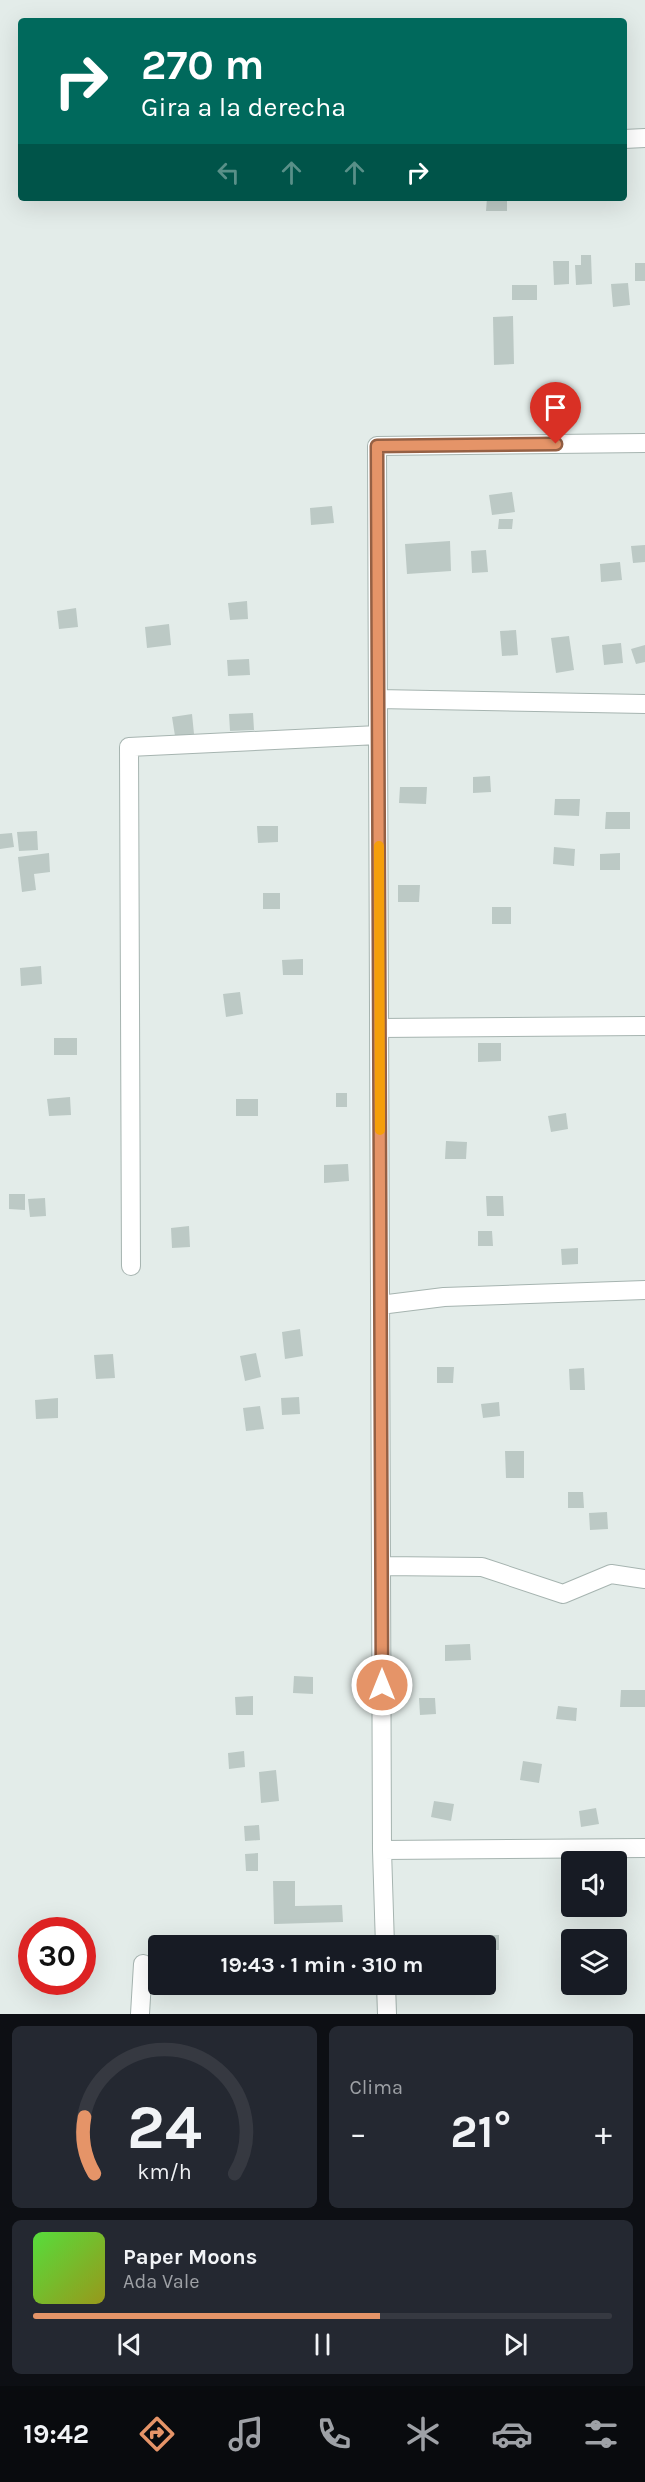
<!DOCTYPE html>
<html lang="es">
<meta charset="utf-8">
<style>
:root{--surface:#171b24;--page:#242831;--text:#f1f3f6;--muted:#9ea1a6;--line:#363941;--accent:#e59468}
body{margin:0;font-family:Karla,sans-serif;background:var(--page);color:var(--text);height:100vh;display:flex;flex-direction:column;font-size:22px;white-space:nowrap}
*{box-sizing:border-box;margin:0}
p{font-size:20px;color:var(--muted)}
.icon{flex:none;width:33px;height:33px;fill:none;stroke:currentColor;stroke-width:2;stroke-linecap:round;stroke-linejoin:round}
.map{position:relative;height:2014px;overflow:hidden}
.panel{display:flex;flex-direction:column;gap:12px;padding:12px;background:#0d0f14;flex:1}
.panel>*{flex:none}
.top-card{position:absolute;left:18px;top:18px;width:609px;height:183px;border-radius:6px;box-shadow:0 6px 24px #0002;background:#00695c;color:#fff;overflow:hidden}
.tools{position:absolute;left:561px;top:1851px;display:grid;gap:12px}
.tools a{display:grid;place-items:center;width:66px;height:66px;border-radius:6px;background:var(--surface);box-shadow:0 6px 24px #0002;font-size:30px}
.speed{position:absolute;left:18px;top:1917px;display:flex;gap:12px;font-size:30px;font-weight:700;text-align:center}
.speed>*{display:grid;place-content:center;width:78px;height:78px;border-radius:50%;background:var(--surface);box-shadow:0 6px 24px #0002;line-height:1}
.speed .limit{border:9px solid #d22;background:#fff;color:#111}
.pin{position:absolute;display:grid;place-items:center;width:51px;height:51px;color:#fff;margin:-62px -26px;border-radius:50% 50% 50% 0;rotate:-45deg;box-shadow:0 0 6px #0007}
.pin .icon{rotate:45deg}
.me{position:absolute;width:66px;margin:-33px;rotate:0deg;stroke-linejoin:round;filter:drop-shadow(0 0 4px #0008)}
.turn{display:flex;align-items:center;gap:21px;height:126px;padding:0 24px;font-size:27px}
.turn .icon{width:78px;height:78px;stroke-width:2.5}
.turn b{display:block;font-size:42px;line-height:51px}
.lanes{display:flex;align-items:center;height:57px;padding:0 24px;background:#0003;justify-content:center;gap:30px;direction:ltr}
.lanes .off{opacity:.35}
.big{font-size:45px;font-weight:700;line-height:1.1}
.panel .card{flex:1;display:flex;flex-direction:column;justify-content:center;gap:9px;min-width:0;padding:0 21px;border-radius:9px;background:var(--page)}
.panel .dial{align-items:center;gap:0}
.dial svg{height:156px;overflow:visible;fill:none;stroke:var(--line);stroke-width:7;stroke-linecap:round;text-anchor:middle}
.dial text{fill:var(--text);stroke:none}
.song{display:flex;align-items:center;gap:18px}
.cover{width:72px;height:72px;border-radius:9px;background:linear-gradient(135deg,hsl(110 70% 55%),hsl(60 70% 35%))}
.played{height:6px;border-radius:3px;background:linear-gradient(90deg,var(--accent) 60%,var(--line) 60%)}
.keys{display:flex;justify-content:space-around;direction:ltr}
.heat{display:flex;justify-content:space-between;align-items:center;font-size:33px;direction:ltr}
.panel .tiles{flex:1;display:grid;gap:12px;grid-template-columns:1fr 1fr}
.card:last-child{grid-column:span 2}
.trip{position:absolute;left:148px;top:1935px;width:348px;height:60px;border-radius:6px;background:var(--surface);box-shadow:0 6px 24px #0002;font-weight:700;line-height:60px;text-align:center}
.tabs{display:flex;height:96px;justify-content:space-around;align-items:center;background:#090b0e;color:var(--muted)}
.tabs .icon{width:42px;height:42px}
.tabs .on{color:var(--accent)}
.tabs b{font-size:27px;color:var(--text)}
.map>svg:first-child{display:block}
</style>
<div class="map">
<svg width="645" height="2014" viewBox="0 0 645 2014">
<rect width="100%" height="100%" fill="#e3ece9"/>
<path fill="#bcc9c5" d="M487,198H507V211H486Z
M581,255H591L592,284L576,285L575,265H581Z
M553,261H569V284L554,285Z
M635,263H645V281H635Z
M628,283L630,305L613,307L611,284Z
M512,285H537V300H512Z
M513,316L514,364L494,365L493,317Z
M512,492L515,512L492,515L489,495Z
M332,506L334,523L311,525L310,508Z
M499,519H513L512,529H498Z
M450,541L451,571L407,574L405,544Z
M645,545V562L633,563L631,546Z
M486,550L488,572L472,573L471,551Z
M620,562L622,580L601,582L600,564Z
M247,601L248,619L230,620L228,603Z
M76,608L78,627L59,629L57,611Z
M169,624L171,645L147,648L145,627Z
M516,630L518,655L502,656L500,631Z
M569,636L574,670L556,673L551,638Z
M621,643L623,663L604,665L602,645Z
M645,645V662L636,664L631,649Z
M249,659L250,675L228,676L227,660Z
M253,713L254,730L230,731L229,714Z
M192,714L194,734L175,736L172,717Z
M490,776L491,792L473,793V777Z
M400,787H427L426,804L399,803Z
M555,799H580L579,816L554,815Z
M606,812H630V829H605Z
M257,826H278V842L258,843Z
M37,831L38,850L19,851L17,832Z
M12,833L14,847L0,849V834Z
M554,847L575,849L574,866L553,864Z
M49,853L50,872L34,874L36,890L22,892L18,857Z
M620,853V870H600V854Z
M398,885H420L419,902H398Z
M263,893H280V909H263Z
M492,907H511V924H492Z
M303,959V975H283L282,960Z
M41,966L42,984L21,986L20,968Z
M240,992L243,1014L226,1017L223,994Z
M54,1038H77V1055H54Z
M478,1043H501V1061L478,1062Z
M336,1093H347V1107H336Z
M70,1097L71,1115L49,1116L47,1099Z
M236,1099H258V1116H236Z
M566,1113L568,1129L551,1132L548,1116Z
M446,1141L467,1142L466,1159H445Z
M348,1164L349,1181L324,1183V1165Z
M9,1194H25V1210L9,1209Z
M486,1196H503L504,1216H487Z
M45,1198L46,1216L30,1217L28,1199Z
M189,1226L190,1247L172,1248L171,1228Z
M478,1231H492L493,1246H478Z
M578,1248V1264L562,1265L561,1249Z
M300,1329L303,1356L285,1359L282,1332Z
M256,1353L261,1377L245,1381L240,1356Z
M113,1354L115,1378L96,1379L94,1355Z
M437,1367H454L453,1383H437Z
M584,1368L585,1390H570L569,1369Z
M299,1397L300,1414L282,1415L281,1398Z
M58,1398V1418L36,1419L35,1400Z
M499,1402L500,1416L483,1418L481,1404Z
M260,1406L264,1429L246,1431L243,1408Z
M505,1451H524V1478H506Z
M568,1492H583L584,1508H568Z
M607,1512L608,1529L590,1530L589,1513Z
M470,1644L471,1660L445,1661V1645Z
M294,1676L313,1677V1694L293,1693Z
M621,1690H645V1707H620Z
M253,1696V1715H236L235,1697Z
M419,1698H435L436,1714L420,1715Z
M558,1706L577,1708L576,1721L556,1719Z
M244,1751L245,1767L229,1769L228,1753Z
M523,1761L542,1764L539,1783L520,1780Z
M276,1770L279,1801L261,1803L259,1772Z
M434,1801L454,1804L451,1821L431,1817Z
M596,1808L599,1824L581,1827L579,1811Z
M259,1825L260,1840L245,1841L244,1826Z
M258,1853V1871H246L245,1854Z
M273,1881H295V1906L342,1905L343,1922L274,1924Z
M465,1935H499V1950H486V1946H465Z"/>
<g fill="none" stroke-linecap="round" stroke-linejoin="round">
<defs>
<path id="minor" d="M624,139L645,138
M378,699L645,704
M379,1028L645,1026
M131,1266L129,747L378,735
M380,1305L444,1297L645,1290
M381,1566L482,1567L563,1594L611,1574L645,1579
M382,1850L645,1848
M385,1946L382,1850L377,446L645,443
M386,1984L387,2014
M140,2014L143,1964"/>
</defs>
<use href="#minor" stroke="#a6b4b0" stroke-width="20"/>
<use href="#minor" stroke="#fff" stroke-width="18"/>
</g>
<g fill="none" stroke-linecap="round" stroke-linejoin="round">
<defs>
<path id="route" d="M382,1685L377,446L556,444"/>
</defs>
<use href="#route" stroke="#956044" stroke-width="15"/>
<use href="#route" stroke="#e59468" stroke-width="10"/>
<path stroke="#f59e0b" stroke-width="10" d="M379,846L380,1130"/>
</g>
</svg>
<div class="tools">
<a><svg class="icon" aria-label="sound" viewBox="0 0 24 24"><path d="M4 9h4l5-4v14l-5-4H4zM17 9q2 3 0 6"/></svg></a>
<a><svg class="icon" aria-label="layers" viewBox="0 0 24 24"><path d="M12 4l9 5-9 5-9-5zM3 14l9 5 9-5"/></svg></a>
</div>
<div class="speed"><div class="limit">30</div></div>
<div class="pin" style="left:556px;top:444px;background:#d93025"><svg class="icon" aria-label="arrive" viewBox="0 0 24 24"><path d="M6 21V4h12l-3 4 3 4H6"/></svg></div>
<svg class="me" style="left:382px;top:1685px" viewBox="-20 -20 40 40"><circle r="17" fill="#e59468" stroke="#fff" stroke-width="3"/><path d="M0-11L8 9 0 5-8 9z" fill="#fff"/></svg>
<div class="trip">19:43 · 1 min · 310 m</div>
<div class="top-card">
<div class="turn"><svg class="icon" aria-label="right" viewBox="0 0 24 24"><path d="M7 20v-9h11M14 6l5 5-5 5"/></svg><div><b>270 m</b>Gira a la derecha</div></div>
<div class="lanes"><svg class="icon off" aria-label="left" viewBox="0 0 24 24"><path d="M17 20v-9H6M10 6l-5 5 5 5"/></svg><svg class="icon off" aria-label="ahead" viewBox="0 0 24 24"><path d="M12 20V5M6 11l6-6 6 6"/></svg><svg class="icon off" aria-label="ahead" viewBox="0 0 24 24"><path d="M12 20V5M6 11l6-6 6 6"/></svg><svg class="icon" aria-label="right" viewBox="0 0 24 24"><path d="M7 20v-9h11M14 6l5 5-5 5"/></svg></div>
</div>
</div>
<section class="panel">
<div class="tiles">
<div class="card dial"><svg viewBox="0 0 100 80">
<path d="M14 69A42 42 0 1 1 86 69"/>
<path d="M14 69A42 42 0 0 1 9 40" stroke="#e59468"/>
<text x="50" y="56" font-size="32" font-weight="700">24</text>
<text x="50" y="72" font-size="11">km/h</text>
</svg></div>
<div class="card"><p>Clima</p>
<div class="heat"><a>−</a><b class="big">21°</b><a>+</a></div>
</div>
<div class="card">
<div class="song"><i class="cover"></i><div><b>Paper Moons</b><p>Ada Vale</p></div></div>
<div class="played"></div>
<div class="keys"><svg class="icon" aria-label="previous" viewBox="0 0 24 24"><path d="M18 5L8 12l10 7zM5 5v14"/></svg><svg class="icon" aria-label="pause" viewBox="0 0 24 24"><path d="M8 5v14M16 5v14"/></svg><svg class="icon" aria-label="next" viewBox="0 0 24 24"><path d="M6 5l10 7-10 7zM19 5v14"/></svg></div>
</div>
</div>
</section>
<nav class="tabs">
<b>19:42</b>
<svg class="icon on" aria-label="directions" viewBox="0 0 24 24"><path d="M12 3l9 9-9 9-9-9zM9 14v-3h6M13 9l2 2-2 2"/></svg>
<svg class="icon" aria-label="music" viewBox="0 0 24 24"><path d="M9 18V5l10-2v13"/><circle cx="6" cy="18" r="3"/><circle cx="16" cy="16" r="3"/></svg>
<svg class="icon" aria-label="phone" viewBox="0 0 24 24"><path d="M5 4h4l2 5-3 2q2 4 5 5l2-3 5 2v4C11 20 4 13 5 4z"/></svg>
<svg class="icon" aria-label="climate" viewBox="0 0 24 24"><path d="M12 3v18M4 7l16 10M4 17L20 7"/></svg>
<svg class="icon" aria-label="car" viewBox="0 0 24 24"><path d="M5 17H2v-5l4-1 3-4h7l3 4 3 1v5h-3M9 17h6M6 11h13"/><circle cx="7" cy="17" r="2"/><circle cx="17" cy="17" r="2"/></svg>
<svg class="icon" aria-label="filters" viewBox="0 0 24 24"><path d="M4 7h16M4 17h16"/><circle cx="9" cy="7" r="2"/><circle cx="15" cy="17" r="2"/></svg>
</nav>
